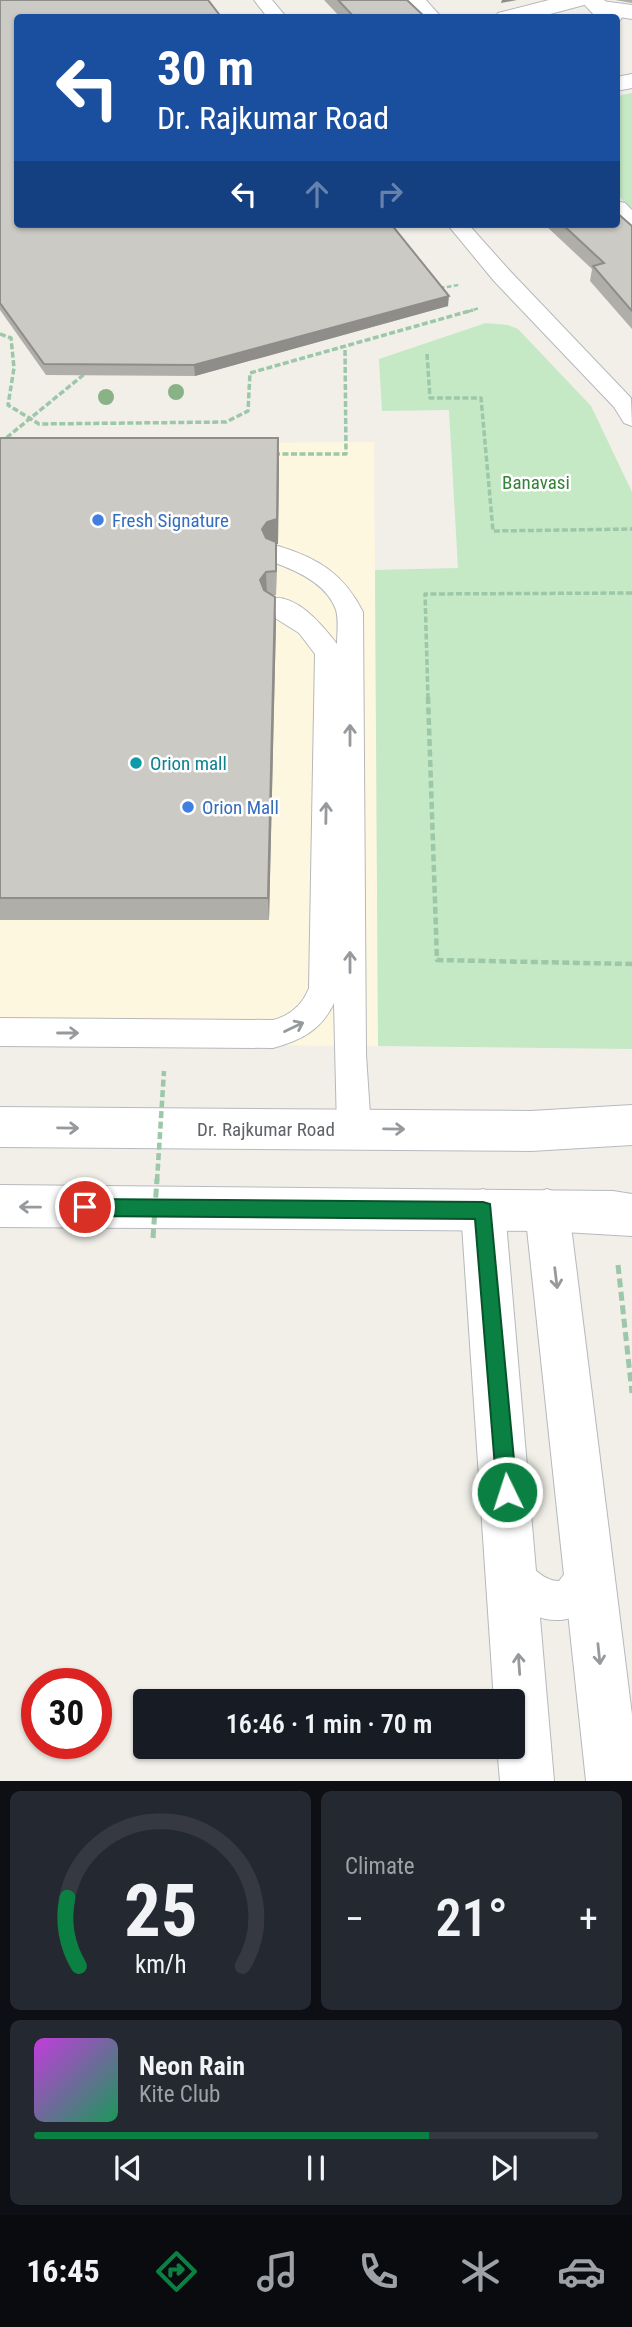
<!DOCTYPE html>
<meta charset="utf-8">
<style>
:root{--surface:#171b24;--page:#242831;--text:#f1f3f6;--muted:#9ea1a6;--line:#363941;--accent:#0b8043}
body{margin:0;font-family:"Roboto Condensed",sans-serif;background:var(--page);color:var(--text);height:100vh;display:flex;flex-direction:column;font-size:26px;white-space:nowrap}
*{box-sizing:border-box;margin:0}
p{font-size:23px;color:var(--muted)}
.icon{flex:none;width:38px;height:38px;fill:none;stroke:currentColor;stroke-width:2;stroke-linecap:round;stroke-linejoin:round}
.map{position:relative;height:1781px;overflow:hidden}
.side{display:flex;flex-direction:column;gap:10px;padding:10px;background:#0d0f14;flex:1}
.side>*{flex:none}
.hud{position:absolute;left:14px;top:14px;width:606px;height:214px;border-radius:7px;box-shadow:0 2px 5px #0004;background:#1a4fa0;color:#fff;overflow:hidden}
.speed{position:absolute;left:21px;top:1668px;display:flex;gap:14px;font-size:35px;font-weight:700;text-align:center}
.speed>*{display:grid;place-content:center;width:91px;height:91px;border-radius:50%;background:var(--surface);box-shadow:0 2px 5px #0004;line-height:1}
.speed .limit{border:10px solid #d22;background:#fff;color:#111}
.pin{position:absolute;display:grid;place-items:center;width:60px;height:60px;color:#fff;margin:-30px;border:4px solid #fff;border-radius:50%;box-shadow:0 2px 7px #0007}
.me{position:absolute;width:77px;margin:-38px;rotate:356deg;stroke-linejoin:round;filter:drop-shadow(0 0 5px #0008)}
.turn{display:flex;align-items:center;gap:24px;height:147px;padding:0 28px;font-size:32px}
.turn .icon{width:91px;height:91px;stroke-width:2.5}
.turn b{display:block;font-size:49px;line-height:60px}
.lanes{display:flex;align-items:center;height:66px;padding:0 28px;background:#0003;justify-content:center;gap:35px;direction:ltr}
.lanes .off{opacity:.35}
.big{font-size:52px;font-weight:600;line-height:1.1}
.side .tile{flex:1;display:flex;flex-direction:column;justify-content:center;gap:10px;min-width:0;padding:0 24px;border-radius:10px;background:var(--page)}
.side .dial{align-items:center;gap:0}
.dial svg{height:182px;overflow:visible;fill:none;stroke:var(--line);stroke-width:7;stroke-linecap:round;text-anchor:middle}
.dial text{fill:var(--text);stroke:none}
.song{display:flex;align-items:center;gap:21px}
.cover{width:84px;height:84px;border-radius:10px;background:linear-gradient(135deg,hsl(290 70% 55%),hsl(150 70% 35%))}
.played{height:7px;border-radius:4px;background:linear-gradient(90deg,var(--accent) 70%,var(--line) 70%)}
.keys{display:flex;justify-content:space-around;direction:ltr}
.heat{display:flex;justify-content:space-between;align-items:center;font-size:38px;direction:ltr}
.side .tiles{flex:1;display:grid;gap:10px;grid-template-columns:1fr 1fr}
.tile:last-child{grid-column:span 2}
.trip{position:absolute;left:133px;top:1689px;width:392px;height:70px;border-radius:7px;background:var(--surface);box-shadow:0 2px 5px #0004;font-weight:600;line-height:70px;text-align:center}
.tabs{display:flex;height:112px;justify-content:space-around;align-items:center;background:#090b0e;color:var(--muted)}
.tabs .icon{width:49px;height:49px}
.tabs .selected{color:var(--accent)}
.tabs b{font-size:32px;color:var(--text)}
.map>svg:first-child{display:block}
</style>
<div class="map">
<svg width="632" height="1781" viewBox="0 0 632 1781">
<rect width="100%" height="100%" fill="#f1efe8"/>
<path fill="#fef7e0" d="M374,442L378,1046L0,1044V444Z"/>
<path fill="#c5e8c5" d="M632,93V211L616,193V96Z
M486,323L508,325L518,329L591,406L632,492V1049L378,1046L375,570L458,568L449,410L382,411L379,359Z"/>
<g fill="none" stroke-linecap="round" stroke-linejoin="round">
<defs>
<path id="lane" d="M254,0H272L287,18H268Z
M447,224H468L510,271L631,398L632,426L624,423L614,407L494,281Z
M278,546C318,558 344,574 363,612L366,1055L371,1129L366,1140L354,1144L342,1140L337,1129L334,1003C321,1030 302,1040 273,1048L0,1046V1018L273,1020C290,1016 303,1004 309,988L315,654L299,633L267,613L263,606L267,599C295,591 322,625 337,644C337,634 339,620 336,610C327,583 294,569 269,561L265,555L269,549Z
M590,1553L604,1559L610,1573C605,1584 600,1598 591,1607C556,1637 509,1611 493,1574L499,1560L513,1554C530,1561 540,1581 559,1581L576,1559Z"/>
<path id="street" d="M402,0H426L442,18H418Z
M549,0H587L584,5L535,18H495L498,13Z
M602,1L632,5V19L594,13L591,8L594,3Z
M632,74V88L616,91V77Z
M616,201L625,203L632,210V234L623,232L615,224Z
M483,1189L499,1195L505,1210L554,1781H500L497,1746H513V1701H494L461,1210L467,1195Z
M547,1189L563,1195L569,1210L632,1715V1781H586L525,1210L531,1195Z"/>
<path id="secondary" d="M580,0H604L622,18L616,24V18H597Z
M632,1105V1145L531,1151L0,1147V1107L531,1111Z
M0,1185L613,1191L632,1194V1236L547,1231L0,1227Z"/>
</defs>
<use href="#lane" stroke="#b5b8bc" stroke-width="2"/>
<use href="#street" stroke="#b5b8bc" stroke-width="2"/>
<use href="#secondary" stroke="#b6babf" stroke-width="2"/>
<path stroke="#9cc7a9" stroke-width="2.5" stroke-dasharray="4.5 2.5" stroke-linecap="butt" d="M440,288L459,285
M467,312L479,308"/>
<path stroke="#9cc7a9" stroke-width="3.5" stroke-dasharray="6 2.5" stroke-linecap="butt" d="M0,334L11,338L14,368L8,405L39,424L226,422L248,411L250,373L473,310
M427,354L430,398H481L493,531L632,529
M274,454H346L345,347
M428,699L425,594L632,593"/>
<path stroke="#9cc7a9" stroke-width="4.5" stroke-dasharray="7 3.5" stroke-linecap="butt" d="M428,697L437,960L632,964"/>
<path stroke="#9cc7a9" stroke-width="5" stroke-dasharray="9 4.5" stroke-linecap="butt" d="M618,1265L632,1393"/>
<use href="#lane" fill="#fff" fill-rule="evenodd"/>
<use href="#street" fill="#fff" fill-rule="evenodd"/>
<use href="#secondary" fill="#fff" fill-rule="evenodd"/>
<path stroke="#9cc7a9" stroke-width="3.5" stroke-dasharray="6 2.5" stroke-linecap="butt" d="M0,443L87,372"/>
<path stroke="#9cc7a9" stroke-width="4.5" stroke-dasharray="7 3.5" stroke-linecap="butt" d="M157,1181L164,1071"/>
<path stroke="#9cc7a9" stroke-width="5" stroke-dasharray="9 4.5" stroke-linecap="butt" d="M153,1238L157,1179"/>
</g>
<g fill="#89b387">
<circle cx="176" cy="392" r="8"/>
<circle cx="106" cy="397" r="8"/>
</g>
<path fill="#afaea9" d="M0,0L448,306L195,376L46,375L0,310Z
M324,0H407L426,18H341Z
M615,0H632V3Z
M544,224H616L632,226V329L590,281L592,269Z
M0,438H278L279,463L278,544H277L276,595L273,596L276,622L269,920H0Z"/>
<path fill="#8f8d8a" d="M502,0H517L501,3Z
M449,296L448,306L195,376L194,365Z
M278,438L279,463L278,544H277L276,595V571L262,529Z
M266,572L267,596L260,580Z
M275,597L276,622L269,920L268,898Z"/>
<path fill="#cccac5" stroke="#8f8d8a" stroke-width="2" d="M0,0H208L222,18H18V224H391L449,296L194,365L44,364L0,303Z
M338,0H407L426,18H355Z
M616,212L632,226V311L593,266L604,263L562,224H616Z
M0,438H278L277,519L267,522L262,529L266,538L276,542V571L266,572L260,580L264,590L275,597L268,898H0Z"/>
<defs><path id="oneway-shaft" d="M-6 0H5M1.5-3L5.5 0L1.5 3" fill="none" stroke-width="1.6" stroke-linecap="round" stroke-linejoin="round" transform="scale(1.75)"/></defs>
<g stroke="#979a9d">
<use href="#oneway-shaft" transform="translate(350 735) rotate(-90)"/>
<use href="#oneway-shaft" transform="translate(326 813) rotate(-89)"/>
<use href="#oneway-shaft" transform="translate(350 962) rotate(-90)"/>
<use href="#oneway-shaft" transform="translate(294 1027) rotate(-26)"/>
<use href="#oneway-shaft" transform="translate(68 1033)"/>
<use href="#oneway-shaft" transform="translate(68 1128) rotate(1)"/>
<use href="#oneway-shaft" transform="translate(394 1129) rotate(1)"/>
<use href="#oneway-shaft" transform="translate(30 1207) rotate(-179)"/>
<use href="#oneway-shaft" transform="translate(556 1278) rotate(83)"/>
<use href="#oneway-shaft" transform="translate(599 1654) rotate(84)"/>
<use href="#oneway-shaft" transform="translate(519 1664) rotate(-94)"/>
</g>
<path fill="#0b8043" stroke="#07532c" stroke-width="2" d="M85,1199L483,1202L490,1204L517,1492L514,1499L507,1502L500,1499L497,1492L475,1219L85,1216L79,1213L76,1207L79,1201Z"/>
<g fill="#3f7fe0" stroke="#fff" stroke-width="2.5">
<circle cx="98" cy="520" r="7"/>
<circle cx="188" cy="807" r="7"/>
</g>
<circle fill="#0f9aa8" stroke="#fff" stroke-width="2.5" cx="136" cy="763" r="7"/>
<g text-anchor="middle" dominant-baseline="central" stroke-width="5" stroke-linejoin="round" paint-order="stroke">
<g font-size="19" fill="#348238" stroke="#fff">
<text x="536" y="482">Banavasi</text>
</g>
<g font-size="19" fill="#366cbe" stroke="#fff" text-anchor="start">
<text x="112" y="520">Fresh Signature</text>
<text x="202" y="807">Orion Mall</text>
</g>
<g font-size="19" fill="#0d838f" stroke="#fff" text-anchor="start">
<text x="150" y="763">Orion mall</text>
</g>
<g font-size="19" fill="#5f6368" stroke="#fff">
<text x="266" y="1129">Dr. Rajkumar Road</text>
</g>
</g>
</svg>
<div class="speed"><div class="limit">30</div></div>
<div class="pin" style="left:85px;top:1207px;background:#d93025"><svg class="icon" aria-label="arrive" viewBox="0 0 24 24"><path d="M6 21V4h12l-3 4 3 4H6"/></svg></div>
<svg class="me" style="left:507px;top:1492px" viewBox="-20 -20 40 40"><circle r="17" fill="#0b8043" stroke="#fff" stroke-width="3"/><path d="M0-11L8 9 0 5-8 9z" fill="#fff"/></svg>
<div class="trip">16:46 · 1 min · 70 m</div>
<div class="hud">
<div class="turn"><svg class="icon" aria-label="left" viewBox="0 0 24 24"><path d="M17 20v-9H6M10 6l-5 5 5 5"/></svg><div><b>30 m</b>Dr. Rajkumar Road</div></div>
<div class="lanes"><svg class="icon" aria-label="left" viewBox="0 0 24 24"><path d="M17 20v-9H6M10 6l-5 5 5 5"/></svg><svg class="icon off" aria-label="ahead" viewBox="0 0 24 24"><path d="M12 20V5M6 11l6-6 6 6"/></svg><svg class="icon off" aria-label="right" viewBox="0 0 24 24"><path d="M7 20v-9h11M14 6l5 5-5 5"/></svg></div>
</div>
</div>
<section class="side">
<div class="tiles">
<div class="tile dial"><svg viewBox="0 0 100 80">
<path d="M14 69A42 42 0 1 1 86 69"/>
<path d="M14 69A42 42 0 0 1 9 39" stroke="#0b8043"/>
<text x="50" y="56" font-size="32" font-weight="700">25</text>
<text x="50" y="72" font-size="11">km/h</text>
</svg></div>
<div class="tile"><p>Climate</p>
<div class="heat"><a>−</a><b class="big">21°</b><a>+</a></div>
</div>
<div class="tile">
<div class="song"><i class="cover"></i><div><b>Neon Rain</b><p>Kite Club</p></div></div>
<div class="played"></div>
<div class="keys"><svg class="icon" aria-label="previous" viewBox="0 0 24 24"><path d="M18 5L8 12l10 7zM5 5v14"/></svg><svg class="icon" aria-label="pause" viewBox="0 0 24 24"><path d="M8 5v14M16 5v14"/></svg><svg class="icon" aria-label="next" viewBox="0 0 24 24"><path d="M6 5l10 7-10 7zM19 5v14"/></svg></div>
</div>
</div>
</section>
<nav class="tabs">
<b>16:45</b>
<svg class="icon selected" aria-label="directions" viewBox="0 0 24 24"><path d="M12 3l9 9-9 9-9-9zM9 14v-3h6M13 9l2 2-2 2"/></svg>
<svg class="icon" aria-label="music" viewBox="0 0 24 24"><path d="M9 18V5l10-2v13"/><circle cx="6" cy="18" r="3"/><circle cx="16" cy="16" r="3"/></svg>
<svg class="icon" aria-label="phone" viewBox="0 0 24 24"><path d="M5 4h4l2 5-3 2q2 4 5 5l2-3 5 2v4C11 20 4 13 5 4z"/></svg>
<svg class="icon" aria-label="climate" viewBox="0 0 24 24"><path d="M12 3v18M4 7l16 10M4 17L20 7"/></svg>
<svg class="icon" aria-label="car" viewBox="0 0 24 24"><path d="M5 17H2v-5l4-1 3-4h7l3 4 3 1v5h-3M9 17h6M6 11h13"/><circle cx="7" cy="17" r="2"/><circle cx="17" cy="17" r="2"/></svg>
</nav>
